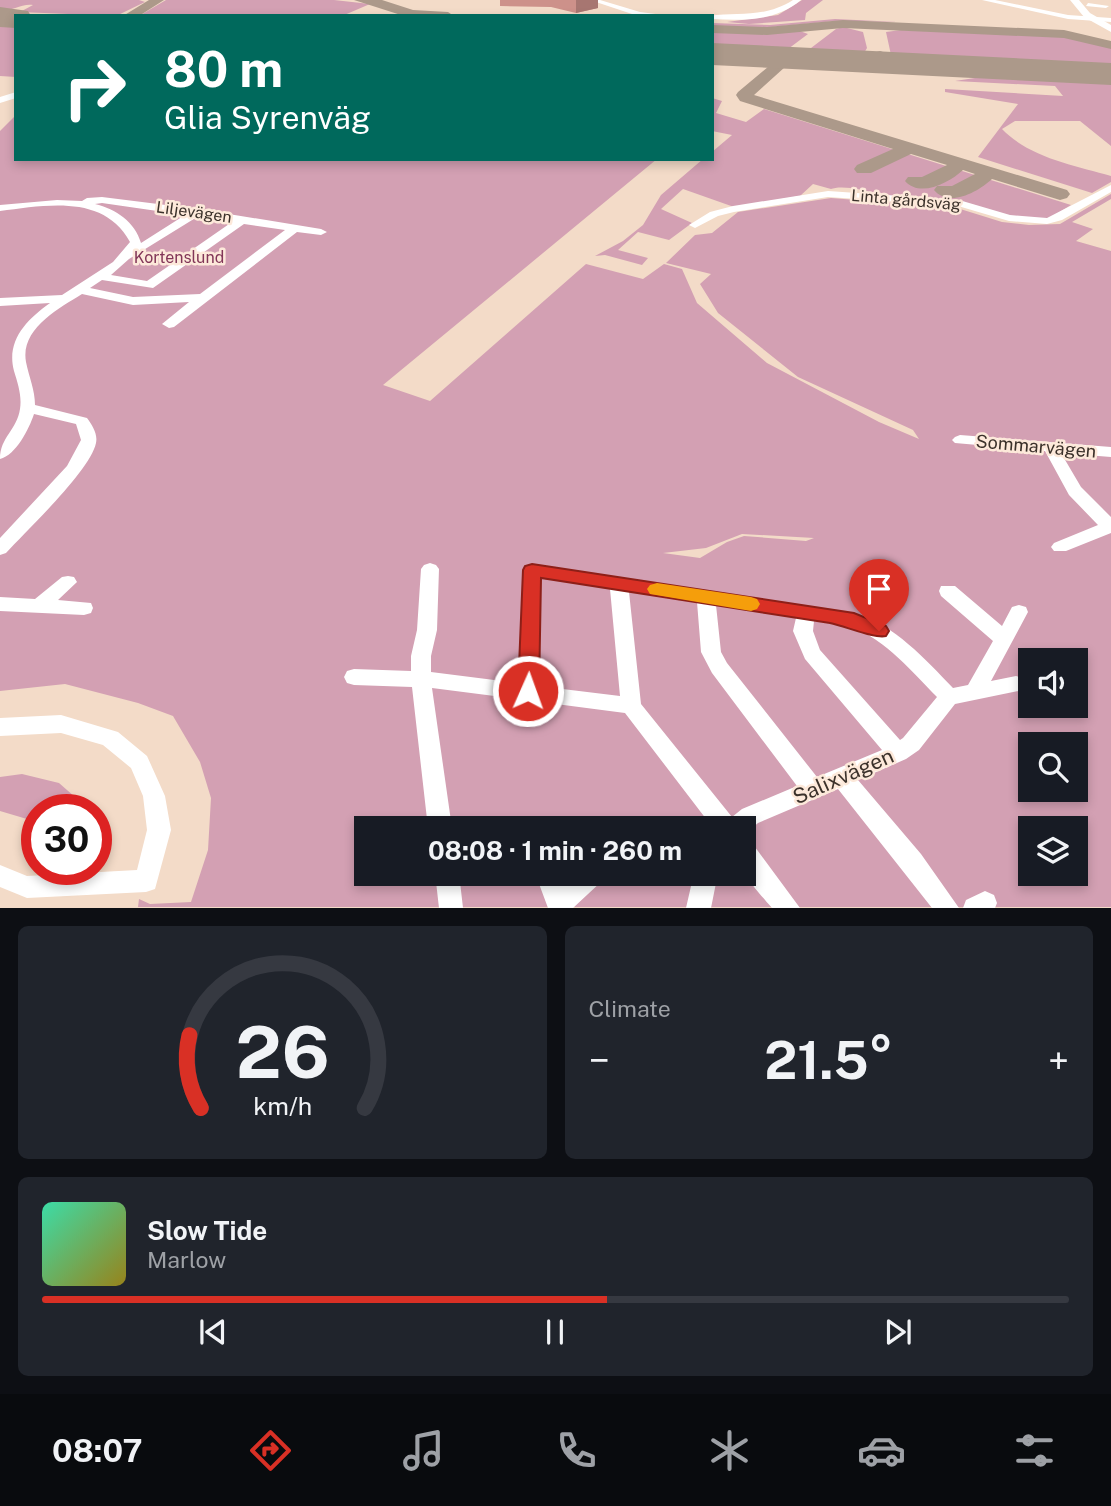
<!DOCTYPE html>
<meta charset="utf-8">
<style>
:root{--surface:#171b24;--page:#20242c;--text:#f1f3f6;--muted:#9ea1a6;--line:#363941;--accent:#d93025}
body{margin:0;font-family:"Public Sans",sans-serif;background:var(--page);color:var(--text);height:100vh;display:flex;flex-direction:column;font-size:26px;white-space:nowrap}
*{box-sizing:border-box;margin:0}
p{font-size:23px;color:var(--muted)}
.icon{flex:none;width:38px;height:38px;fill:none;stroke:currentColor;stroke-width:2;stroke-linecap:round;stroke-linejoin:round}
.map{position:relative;height:908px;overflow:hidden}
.drawer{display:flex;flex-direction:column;gap:18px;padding:18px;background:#0d0f14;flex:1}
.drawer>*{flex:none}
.hud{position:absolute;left:14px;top:14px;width:700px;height:147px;border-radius:0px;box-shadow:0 4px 10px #0003;background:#00695c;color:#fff;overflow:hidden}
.tools{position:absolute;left:1018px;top:648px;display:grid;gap:14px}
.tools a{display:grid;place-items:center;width:70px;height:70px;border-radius:0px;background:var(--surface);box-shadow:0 4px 10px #0003;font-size:35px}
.speed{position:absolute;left:21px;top:794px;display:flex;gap:14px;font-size:35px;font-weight:700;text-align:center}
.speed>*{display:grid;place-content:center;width:91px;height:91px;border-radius:50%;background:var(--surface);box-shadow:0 4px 10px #0003;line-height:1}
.speed .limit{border:10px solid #d22;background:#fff;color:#111}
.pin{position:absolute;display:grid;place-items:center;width:60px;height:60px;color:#fff;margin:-72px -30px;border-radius:50% 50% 50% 0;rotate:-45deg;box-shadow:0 0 7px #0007}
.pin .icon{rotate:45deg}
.me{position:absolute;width:77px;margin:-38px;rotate:2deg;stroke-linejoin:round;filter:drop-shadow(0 0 5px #0008)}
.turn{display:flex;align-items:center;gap:24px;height:147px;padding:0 35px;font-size:32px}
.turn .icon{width:91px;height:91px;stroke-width:2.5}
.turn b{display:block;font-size:49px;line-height:60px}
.big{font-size:52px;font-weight:700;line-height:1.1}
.drawer .card{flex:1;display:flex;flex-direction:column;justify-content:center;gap:10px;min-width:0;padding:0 24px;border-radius:10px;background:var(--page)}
.drawer .dial{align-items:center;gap:0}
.dial svg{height:182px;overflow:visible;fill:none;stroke:var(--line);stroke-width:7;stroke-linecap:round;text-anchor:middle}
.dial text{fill:var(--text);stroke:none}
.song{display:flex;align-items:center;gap:21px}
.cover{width:84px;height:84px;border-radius:10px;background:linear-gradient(135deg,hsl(160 70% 55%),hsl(50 70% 35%))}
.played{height:7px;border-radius:4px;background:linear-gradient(90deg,var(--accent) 55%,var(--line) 55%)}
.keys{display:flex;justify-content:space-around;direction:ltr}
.heat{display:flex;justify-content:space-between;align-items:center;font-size:38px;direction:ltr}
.drawer .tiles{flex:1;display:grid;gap:18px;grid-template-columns:1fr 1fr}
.card:last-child{grid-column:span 2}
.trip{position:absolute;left:354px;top:816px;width:402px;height:70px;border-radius:0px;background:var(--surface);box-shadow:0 4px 10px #0003;font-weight:700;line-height:70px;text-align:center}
.dock{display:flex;height:112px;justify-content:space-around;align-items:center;background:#090b0e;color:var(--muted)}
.dock .icon{width:49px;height:49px}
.dock .on{color:var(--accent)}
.dock b{font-size:32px;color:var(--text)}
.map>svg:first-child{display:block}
</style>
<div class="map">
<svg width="1111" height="908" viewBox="0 0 1111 908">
<rect width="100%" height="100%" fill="#f3dbc8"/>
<path fill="#d3a0b3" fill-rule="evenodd" d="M0,0H139L145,2L116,16L20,12L33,5C23,3 12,11 0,11Z
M166,0H334L370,4L342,16H139Z
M802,0H823L806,13L805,20L749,24L727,22L778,15Z
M835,19L898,22L836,21L761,28L712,26V23L770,25Z
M0,24L16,25V77L0,76Z
M843,27L863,32L867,48L864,53L812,50L811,48L836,29Z
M797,30L808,34L788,49L712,47V32L769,33Z
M901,30L1065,37L1111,47V67L891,55L886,32Z
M988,76L1111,82V146L1080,121H1015L1002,129C1030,158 1074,165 1111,176V182L1092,193L978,157L1018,104L945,92V89L1063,96L1055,86L955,81Z
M712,98L722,101L716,113L746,122L764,109L1071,205L1048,219L1006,216L960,201L875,195C868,189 839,185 831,189L813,184L800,196L734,207L683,189L661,209L692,223L669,240L638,232L618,250L648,258L642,265L605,255L595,256L623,241L643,225L661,195L703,159H712V152L732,135L712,131Z
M16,115V159H657L383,385L430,401L586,264L643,279L664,264L682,269L697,303L767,363L879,422L919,439L913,430L798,377L718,313L700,284L711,274L666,263L695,235L712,233L738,212L831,198L957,208L1002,222L1029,225L1060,224L1111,194V199L1072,222L1093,229L1076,241L1111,251V907H138L139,899L150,904L191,902L208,850L211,798L200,762L173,716L138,703L65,684L0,691V131ZM742,534L814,538L806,541L744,536L727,542L700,558L663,553L706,548ZM1031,660H1076V705H1031ZM1031,744H1076V789H1031ZM366,828H744V873H366ZM1031,828H1076V873H1031Z
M22,774L59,783L83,804V810H37V822L0,811V777Z"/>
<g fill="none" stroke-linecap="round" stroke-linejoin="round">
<path fill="#ac998a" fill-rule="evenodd" d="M149,0H164L139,16H123Z
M354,0H382L413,10L448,12L454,16H404Z
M843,20L1064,30L1111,41V49L1064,38L843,28L767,35L712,33V25L767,27Z
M880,51L910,61L913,64L905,69L880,61L858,65L851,61L853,58Z
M780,59L788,64L785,67L754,95L1067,190L1070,194L1067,198L1060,200L992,179C978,192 949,208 934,190L937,186H952L975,174L963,170C949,183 920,198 905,181L908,177H922L947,165L911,154L871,173H857L854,169L857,165L893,149L740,101L736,95L738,92L775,61Z"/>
<path fill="#ac998a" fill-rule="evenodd" d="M0,7L28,11L31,16H16V28L0,27Z
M712,43L1111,63V85L712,65Z"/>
<path fill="#fff" fill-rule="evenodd" d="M590,0H600L640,12L671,16H638Z
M793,0H801C776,21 744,21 712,19V16H709C740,12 765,18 793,0Z
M982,0H995L1068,15L1111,18V22L1068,19Z
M1088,3L1109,6L1106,8L1086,6Z
M16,92V98L0,103V97Z
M1111,185V192L1062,220L1047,224L1009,221L958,206L828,197L734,212L718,216L695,228L689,225L710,212L733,206L828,191L959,200L1010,215L1047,218Z
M102,197L198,209L321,229L327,232L321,235L297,232L174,327L169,328L162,324L189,302L133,305L82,294C58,309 20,329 26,362C29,377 35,390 35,405L87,418C92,425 98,434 96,443C90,471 27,530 6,553L0,555V538L67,466L81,440L76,424L34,414C29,429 16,455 0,459C0,437 17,430 20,409C22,396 18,384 14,371C6,341 26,320 50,303L0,306V298L62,295L113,262L130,242C104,194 47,205 0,211V205L57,200L82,201L87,198ZM102,203L185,215L141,243C135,222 116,209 95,204ZM197,217L232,222L147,281L111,275L129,259ZM244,224L285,230L200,294L133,297L90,288L102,280L153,288Z
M960,435L1111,447V457L1061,453L1081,487L1111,517V533L1066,551H1054L1051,547L1054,543L1098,525L1069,495L1045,451L955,443L952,440L955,437Z
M430,563L436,565L439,569L437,630L431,656V672L518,683L523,570L526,566L532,564L854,613C895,625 925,659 953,688L968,685L993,641L941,596L939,591L941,586H955L1002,626L1012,607L1019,605L1026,607L1028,612L991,681L1016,676L1023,678L1026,684L1023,690L955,704L919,750L906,759L858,780L921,854L959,908H932L838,789L758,823L744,835V828H713L625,713L432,688L452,828H428L412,687L354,685L347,683L344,677L347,671L354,669L411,671V656L417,630L421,569L424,565ZM541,578L610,589L620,696L538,686ZM629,592L697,602L701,652L712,673L797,786L742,809L732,817L641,704ZM716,605L796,618L793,631L805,659L882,750L817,777L727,663L721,652ZM814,621C826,623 841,623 852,627C886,640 912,672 937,697L903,738L900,740L820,650L813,631Z
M68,576L74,577L77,582L58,600L91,603L93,608L91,613L84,615L0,611V597L35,599L62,577Z
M61,715L118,732L147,756L165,796L171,830L155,889L146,892L27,898L0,887V865L27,876L137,870L147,830L143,796L131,768L103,745L61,733L0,736V718Z
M744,840L752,843L800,908H772C748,880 742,877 744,840Z
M435,873H459L463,908H439Z
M535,873H559L563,883L575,873H605L602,881L573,908H548Z
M694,873H718L711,908H686Z
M985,891L994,895L997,903L995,908H963L966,900Z"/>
<path fill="#fff" fill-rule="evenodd" d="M1070,0H1079L1090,13L1111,25V32L1084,17Z"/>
</g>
<path fill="#cd918a" d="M500,0H598V8L576,13L551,7L500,6Z"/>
<path fill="#a77671" d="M576,0H598V8L576,13Z"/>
<path fill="#d93025" stroke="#8d1f18" stroke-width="2" d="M532,564L854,613L886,626L889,631L886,636C875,639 845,626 830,623L541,578L539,691L535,697L528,700L521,697L518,691L523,570L525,566Z"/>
<path fill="#f59e0b" d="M657,583L751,597L757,599L760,604L757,609L751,611L650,594L647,589L650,585Z"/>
<g text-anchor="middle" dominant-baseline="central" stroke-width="5" stroke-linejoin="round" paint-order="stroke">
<g font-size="16" fill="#3b312a" stroke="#fde9da">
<text transform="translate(906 200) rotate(5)">Linta gårdsväg</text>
<text transform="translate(194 212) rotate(8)">Liljevägen</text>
</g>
<g font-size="16" fill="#823658" stroke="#fde9da">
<text x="179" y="257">Kortenslund</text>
</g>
<g font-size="18" fill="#3b312a" stroke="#fde9da">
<text transform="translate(1036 446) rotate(5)">Sommarvägen</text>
</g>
<g font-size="21" fill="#3b312a" stroke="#fde9da">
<text transform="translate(843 776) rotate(-24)">Salixvägen</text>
</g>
</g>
</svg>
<div class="tools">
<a><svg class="icon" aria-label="sound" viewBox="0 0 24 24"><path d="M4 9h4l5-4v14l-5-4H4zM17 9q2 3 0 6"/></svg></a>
<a><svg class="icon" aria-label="search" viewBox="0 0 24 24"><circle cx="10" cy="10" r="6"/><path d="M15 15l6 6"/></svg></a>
<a><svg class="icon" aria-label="layers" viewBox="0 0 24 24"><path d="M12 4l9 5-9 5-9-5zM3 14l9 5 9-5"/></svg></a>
</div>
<div class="speed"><div class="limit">30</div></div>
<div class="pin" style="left:879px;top:631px;background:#d93025"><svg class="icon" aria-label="arrive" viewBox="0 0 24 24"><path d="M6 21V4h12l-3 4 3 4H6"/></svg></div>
<svg class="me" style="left:528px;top:691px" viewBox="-20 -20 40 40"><circle r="17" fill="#d93025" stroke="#fff" stroke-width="3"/><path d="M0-11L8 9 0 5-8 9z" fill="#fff"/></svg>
<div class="trip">08:08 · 1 min · 260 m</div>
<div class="hud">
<div class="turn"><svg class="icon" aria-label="right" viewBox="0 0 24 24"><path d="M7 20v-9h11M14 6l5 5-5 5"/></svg><div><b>80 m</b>Glia Syrenväg</div></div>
</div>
</div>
<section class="drawer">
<div class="tiles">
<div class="card dial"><svg viewBox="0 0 100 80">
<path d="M14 69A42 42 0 1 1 86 69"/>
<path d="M14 69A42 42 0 0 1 9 37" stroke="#d93025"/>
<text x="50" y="56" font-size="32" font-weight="700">26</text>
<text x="50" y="72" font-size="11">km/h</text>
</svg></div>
<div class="card"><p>Climate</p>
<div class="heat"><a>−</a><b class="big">21.5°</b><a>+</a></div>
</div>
<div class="card">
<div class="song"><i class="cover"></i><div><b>Slow Tide</b><p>Marlow</p></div></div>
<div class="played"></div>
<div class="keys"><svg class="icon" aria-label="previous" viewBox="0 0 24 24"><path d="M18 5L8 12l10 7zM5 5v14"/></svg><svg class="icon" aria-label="pause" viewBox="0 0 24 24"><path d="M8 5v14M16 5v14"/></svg><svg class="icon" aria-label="next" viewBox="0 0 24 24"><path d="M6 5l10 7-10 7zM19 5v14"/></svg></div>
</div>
</div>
</section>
<nav class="dock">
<b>08:07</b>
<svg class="icon on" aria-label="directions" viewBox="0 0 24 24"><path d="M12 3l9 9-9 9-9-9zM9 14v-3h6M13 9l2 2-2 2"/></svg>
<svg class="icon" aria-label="music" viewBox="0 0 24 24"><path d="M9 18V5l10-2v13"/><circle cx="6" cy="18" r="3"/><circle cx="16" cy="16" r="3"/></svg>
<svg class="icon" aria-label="phone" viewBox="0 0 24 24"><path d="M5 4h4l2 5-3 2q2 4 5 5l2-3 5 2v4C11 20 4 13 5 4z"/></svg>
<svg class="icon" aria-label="climate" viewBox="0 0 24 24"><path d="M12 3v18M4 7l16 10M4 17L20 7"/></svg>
<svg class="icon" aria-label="car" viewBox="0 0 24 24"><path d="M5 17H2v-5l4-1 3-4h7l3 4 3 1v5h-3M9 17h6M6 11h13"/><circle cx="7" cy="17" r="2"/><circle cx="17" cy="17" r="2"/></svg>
<svg class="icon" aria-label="filters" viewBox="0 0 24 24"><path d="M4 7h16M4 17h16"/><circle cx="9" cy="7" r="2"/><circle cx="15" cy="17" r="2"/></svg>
</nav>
